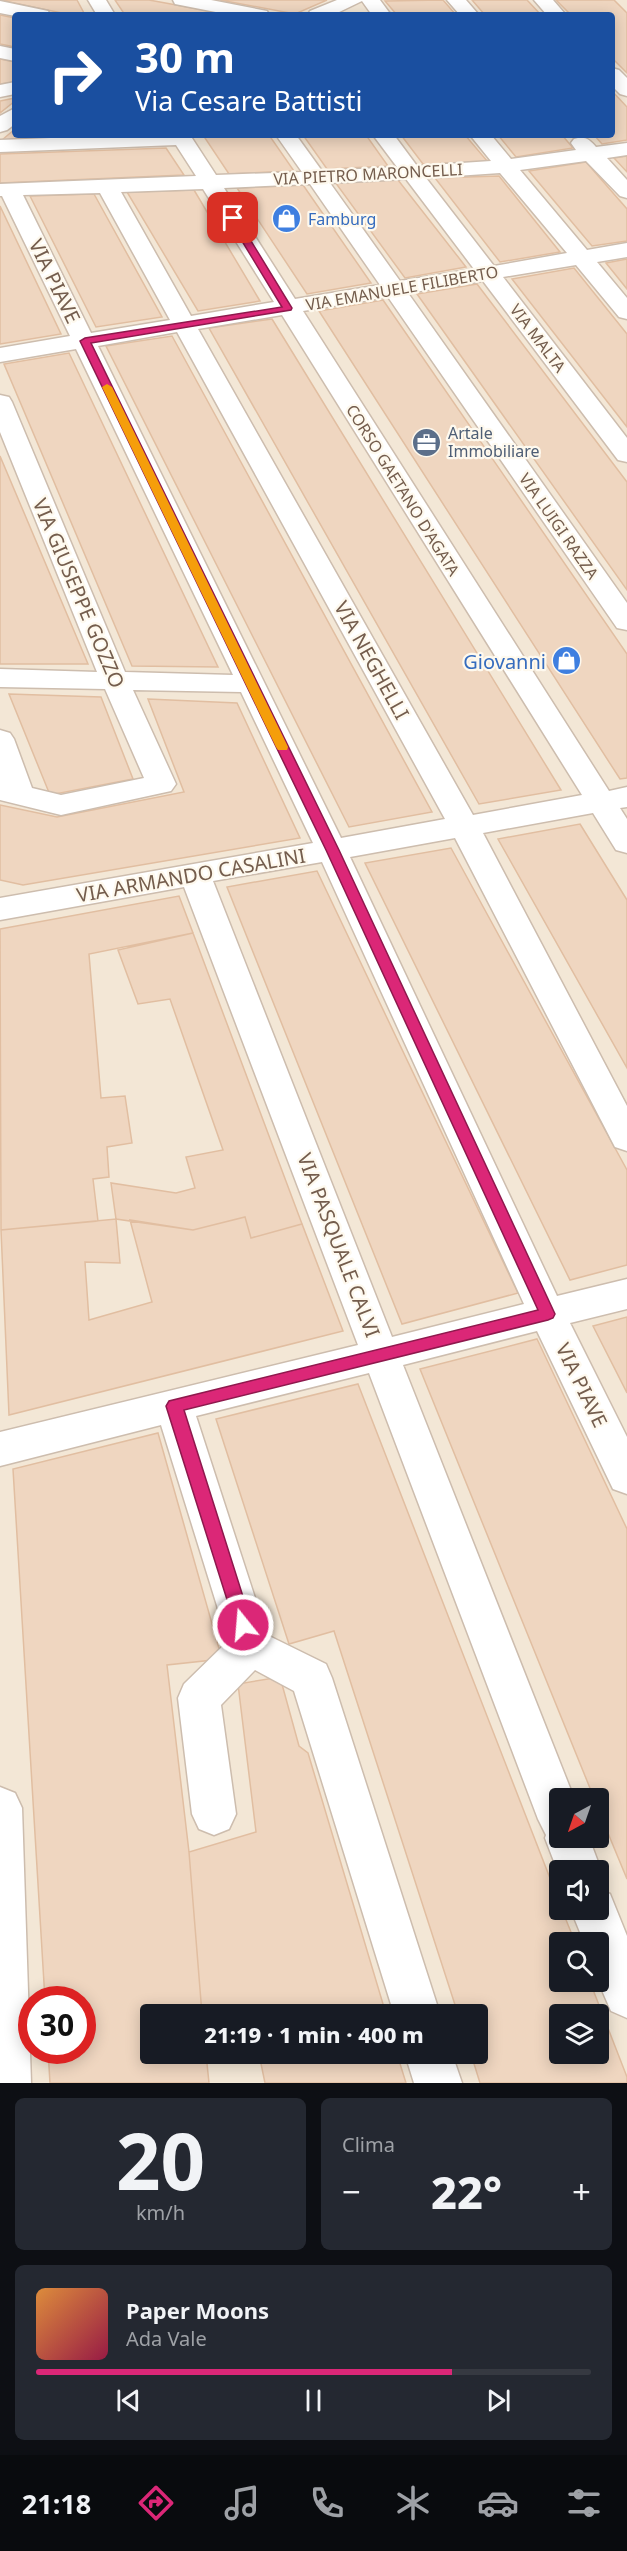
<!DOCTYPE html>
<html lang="it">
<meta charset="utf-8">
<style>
:root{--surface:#171b24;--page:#242831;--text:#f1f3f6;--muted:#9ea1a6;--line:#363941;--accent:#db2777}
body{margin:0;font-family:"Noto Sans",sans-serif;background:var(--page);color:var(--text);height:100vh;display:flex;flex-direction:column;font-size:22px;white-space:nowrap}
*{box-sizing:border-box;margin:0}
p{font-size:20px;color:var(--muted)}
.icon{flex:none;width:33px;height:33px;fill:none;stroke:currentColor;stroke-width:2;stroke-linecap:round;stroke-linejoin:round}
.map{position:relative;height:2083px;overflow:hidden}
.details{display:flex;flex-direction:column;gap:15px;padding:15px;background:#0d0f14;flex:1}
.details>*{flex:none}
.banner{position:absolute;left:12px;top:12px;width:603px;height:126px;border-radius:6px;box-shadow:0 3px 15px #0003;background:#1a4fa0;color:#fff;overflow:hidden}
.needle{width:39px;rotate:220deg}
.fabs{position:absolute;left:549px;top:1788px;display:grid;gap:12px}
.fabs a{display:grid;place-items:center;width:60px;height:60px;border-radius:6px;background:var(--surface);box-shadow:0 3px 15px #0003;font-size:30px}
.speed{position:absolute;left:18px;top:1986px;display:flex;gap:12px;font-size:30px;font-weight:700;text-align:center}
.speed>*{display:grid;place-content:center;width:78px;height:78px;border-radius:50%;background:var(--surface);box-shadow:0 3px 15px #0003;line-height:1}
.speed .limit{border:9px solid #d22;background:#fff;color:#111}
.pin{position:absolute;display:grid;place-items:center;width:51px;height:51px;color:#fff;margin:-26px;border-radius:12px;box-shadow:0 3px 9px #0006}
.me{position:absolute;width:66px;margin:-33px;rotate:343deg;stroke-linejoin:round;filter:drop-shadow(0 0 4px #0008)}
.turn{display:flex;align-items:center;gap:21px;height:126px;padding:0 24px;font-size:27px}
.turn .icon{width:78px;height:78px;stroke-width:2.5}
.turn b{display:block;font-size:42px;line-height:51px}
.big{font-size:45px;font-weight:800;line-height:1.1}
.details .tile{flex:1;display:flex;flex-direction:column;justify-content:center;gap:9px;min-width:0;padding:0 21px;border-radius:9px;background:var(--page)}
.details .dial{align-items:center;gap:0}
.dial b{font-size:78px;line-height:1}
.song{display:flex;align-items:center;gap:18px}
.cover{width:72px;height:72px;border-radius:9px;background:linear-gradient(135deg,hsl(30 70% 55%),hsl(340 70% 35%))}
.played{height:6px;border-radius:3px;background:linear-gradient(90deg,var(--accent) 75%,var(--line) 75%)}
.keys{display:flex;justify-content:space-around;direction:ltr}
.heat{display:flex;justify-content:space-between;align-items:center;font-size:33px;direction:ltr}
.details .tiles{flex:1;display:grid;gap:15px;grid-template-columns:1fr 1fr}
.tile:last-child{grid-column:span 2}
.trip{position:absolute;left:140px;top:2004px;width:348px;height:60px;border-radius:6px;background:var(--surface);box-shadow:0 3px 15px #0003;font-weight:800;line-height:60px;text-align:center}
.tab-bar{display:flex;height:96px;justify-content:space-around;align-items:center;background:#090b0e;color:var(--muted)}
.tab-bar .icon{width:42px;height:42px}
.tab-bar .on{color:var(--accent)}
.tab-bar b{font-size:27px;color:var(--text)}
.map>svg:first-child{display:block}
</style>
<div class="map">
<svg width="627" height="2083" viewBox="0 0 627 2083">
<rect width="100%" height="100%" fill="#fbf5e7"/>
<path fill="#f3e7d6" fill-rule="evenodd" d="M0,0H627V2083H0ZM15,15H612V135H15ZM560,1798H598V1838H560ZM560,1870H598V1910H560ZM560,1942H598V1982H560ZM32,2000H82V2050H32ZM150,2014H477V2054H150ZM560,2014H598V2054H560Z"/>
<path fill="#efd6c0" stroke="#e1bea1" stroke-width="1.5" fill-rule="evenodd" d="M0,0H77L85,15H71Z
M115,0H149L231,15H125Z
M220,0H327L295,14Z
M443,0L456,15H397L385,1Z
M472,0H527L541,15H485Z
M556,0H614L627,13V73L612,58V15H571Z
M0,15L15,18V47L0,44Z
M0,59L15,62V82L0,84Z
M612,91L627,107V140L602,144L594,135H612Z
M15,98V101L0,113V101Z
M15,129V135H124L2,140Z
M203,135H269L294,171L229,174Z
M303,135H366L388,166L327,169Z
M401,135H465L488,162L423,164Z
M498,135H562L573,148L516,157Z
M166,148L184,175L0,183V154Z
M627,156V172L614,158Z
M586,162L627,209V241L592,246L529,171Z
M499,176L560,252L500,262L435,178Z
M398,180L466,267L405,278L335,182Z
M303,185L371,283L307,294L237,188Z
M194,190L260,301L198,311L127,192Z
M94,194L162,317L96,327L30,196Z
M0,206L61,334L0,344Z
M627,259V289L606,263Z
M574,268L627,334V427L512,279Z
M477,284L627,482V590L417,294Z
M383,300L627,654V778L620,779L319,311Z
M272,319L561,790L479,804L209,328Z
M172,336L432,812L349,827L106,346Z
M69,353L218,667L132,666L4,364Z
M0,456L88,664H0Z
M9,694L101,697L133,779L50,795Z
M148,699L237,703L300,838L23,885L0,880V805L57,817L184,792Z
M580,824L627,900V1068L498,839Z
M451,848L627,1170V1265L570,1280L365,863Z
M317,871L518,1293L402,1324L227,887Z
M179,896L193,933L89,954L101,1098L125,1096L132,1143L107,1147L109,1177L93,1179L98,1221L1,1230L0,929Z
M193,933L302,1224L251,1238L245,1217L193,1230L116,1219L111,1183L176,1193L195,1188L186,1157L223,1150L170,999L138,1004L118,950Z
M245,1217L251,1238L302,1224L343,1331L9,1415L1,1230L116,1219L120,1263L85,1262L89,1320L152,1302L130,1220L193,1230Z
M627,1317V1393L593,1326Z
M537,1339L627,1529V1879L598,1809V1798H594L420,1369Z
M358,1384L560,1904V1910H562L575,1942H560V1982H590L627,2077V2083H480L471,2054H477V2014H458L334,1631L289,1644L216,1419ZM560,2014H598V2054H560Z
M158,1433L222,1659L167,1665L189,1852L202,2014H150V2054H206L209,2083H50L48,2050H82V2000H45L13,1469Z
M280,1677L299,1746L308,1753L386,2014H202L189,1852L256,1832L238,1684Z
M259,2054H397L406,2083H265Z"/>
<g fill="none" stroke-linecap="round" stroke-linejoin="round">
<defs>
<path id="minor" d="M88,0H106L115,15H97Z
M173,0H211L267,11L269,15H231L175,4Z
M337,0H380L391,15H372L362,1L333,15H308L310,11Z
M447,0H466L479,15H460Z
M534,0H553L566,15H547Z
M0,1L48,11L50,15L15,16L0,13Z
M0,46L15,49V61L0,58Z
M612,68L619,70L627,78V96L620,94L612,86Z
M15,82V94L0,97V85Z
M15,108V124L7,130L0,132V116Z
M127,135H190L216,175L302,172L276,135H296L322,171L397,167L373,135H394L417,166L491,161L470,135H491L511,159L576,150L571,143L574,139C585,136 589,139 596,147L627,143V155L607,158L627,180V198L620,196L586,161L520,170L587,250L627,243V257L597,262L627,298V319L619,317L576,265L503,277L627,438V462L618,460L483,281L408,293L627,603V630L617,628L388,297L303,311L609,791L627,787V807L620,808L627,819V853L616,850L593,813L483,833L627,1106V1151L615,1147L455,838L350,857L557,1296L627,1279V1309L570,1323L627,1437V1494L613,1489L537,1331L403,1365L574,1798H560V1838H589L601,1870L598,1877V1870H560V1877L545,1838L546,1835L538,1819L369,1373L196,1416L267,1635L326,1664L332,1678L440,2014H394L294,1691L255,1670L221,1705L236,1814L229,1829L214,1835L199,1829L192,1814L178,1698L184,1684L228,1641L161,1425L0,1466V1432L358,1345L184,887L0,920V898L313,843L241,692L133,690L176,784L171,791L61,815L0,800V730L10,733L14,739L32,788L61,795L144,778L105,689L0,687V669L97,672L0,432V395L9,397L12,402L125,672L233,675L76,349L0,362V348L70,336L2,196H0V184L196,176L176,145L0,152V140ZM500,173L567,253L494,266L426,178ZM406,179L474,269L400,281L330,183ZM310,184L380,285L295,299L224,188ZM203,189L274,302L191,316L121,192ZM100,193L170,320L91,333L23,195ZM282,315L582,795L473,815L198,329ZM177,332L445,819L341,838L98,346ZM322,862L524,1304L392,1337L213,881Z
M0,1787L15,1793L22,1808L31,2083H0Z
M598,1889L610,1894L627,1936V2018L611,2011L598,1981V1942H584L571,1910H598Z
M405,2054H452L462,2083H414Z"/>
</defs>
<use href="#minor" stroke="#cdbdae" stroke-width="3"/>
<use href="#minor" fill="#fff" fill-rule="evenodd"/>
</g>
<path fill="#db2777" stroke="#8e194d" stroke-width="1.5" d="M230,216L237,218L292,308L291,310L91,343L339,850L555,1314L553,1318L548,1320L184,1410L252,1625L249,1630L243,1633L237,1630L235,1625L166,1406L169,1401L538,1310L326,850L80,341L85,338L282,307L228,218Z"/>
<path fill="#f59e0b" d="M107,384L112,387L288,747L287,750H278L276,747L102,387Z"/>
<defs>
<symbol id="shop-disc" viewBox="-11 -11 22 22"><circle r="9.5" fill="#3f7fe0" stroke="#fef9ee"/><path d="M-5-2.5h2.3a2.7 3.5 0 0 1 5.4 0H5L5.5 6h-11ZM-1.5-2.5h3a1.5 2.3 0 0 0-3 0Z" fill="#fff"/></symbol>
<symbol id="office-disc" viewBox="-11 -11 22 22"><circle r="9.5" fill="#5c6f8a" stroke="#fef9ee"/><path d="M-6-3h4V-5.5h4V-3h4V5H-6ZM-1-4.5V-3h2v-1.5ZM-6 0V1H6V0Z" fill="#fff"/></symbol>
</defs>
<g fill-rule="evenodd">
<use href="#shop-disc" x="270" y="202" width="33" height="33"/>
<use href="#office-disc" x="410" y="426" width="33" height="33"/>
<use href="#shop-disc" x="550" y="644" width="33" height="33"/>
</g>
<g text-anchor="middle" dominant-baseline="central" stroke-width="4.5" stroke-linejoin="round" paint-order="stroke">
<g font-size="16" fill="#745d4d" stroke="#fef9ee">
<text transform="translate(368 174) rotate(-3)">VIA PIETRO MARONCELLI</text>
<text transform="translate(402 288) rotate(-10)">VIA EMANUELE FILIBERTO</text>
<text transform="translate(538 338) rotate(53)">VIA MALTA</text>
<text transform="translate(403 490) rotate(58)">CORSO GAETANO D'AGATA</text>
<text transform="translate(559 526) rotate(55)">VIA LUIGI RAZZA</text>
</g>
<g font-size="16" fill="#366cbe" stroke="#fef9ee" text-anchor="start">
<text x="308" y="219">Famburg</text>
</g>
<g font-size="16" fill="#4e5e75" stroke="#fef9ee" text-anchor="start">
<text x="448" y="433">Artale<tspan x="448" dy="18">Immobiliare</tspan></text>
</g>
<g font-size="20" fill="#745d4d" stroke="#fef9ee">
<text transform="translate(55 281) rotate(64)">VIA PIAVE</text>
<text transform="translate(79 593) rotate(67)">VIA GIUSEPPE GOZZO</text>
<text transform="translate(372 660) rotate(61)">VIA NEGHELLI</text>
<text transform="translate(191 875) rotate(-10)">VIA ARMANDO CASALINI</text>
<text transform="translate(339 1245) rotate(69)">VIA PASQUALE CALVI</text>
<text transform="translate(582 1385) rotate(64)">VIA PIAVE</text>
</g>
<g font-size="20" fill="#366cbe" stroke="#fef9ee" text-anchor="end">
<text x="546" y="661">Giovanni</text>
</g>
</g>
</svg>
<div class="fabs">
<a><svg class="needle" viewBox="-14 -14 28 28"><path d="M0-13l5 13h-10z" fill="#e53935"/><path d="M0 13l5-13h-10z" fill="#9ea1a6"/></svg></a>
<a><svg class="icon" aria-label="sound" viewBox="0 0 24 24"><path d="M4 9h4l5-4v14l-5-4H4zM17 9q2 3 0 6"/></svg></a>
<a><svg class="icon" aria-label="search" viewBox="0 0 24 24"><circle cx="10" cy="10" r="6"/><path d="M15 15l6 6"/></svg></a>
<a><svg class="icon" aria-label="layers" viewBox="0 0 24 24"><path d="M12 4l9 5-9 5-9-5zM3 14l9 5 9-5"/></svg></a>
</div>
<div class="speed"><div class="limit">30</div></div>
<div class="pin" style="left:233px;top:218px;background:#d93025"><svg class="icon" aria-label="arrive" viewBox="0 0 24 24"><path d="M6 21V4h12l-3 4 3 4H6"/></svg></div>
<svg class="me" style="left:243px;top:1625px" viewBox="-20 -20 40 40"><circle r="17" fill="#db2777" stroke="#fff" stroke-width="3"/><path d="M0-11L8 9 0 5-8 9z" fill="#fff"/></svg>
<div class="trip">21:19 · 1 min · 400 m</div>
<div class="banner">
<div class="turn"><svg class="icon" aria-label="right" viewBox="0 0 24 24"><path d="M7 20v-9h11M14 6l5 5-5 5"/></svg><div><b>30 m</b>Via Cesare Battisti</div></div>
</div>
</div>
<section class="details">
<div class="tiles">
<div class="tile dial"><b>20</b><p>km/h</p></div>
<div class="tile"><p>Clima</p>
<div class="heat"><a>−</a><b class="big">22°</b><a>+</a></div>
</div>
<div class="tile">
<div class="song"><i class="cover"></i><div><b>Paper Moons</b><p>Ada Vale</p></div></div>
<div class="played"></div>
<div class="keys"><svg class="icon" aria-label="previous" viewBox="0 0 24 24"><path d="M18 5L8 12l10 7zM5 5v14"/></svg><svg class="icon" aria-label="pause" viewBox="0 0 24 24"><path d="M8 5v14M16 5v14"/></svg><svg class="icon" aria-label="next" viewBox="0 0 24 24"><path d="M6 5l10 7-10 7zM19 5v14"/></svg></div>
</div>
</div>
</section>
<nav class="tab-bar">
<b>21:18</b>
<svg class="icon on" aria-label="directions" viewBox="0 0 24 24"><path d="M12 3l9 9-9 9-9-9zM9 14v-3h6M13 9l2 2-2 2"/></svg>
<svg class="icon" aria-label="music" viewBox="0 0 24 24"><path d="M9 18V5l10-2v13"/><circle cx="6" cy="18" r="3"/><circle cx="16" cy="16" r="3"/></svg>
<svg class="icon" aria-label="phone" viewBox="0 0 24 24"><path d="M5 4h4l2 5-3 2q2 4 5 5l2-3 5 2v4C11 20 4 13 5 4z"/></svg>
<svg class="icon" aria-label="climate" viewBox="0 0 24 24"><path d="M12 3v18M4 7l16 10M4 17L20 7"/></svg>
<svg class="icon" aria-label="car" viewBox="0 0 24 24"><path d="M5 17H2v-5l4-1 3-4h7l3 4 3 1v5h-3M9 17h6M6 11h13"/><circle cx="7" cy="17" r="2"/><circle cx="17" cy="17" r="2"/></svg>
<svg class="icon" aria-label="filters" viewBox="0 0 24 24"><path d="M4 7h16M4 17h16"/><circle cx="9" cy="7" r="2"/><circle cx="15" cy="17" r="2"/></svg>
</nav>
